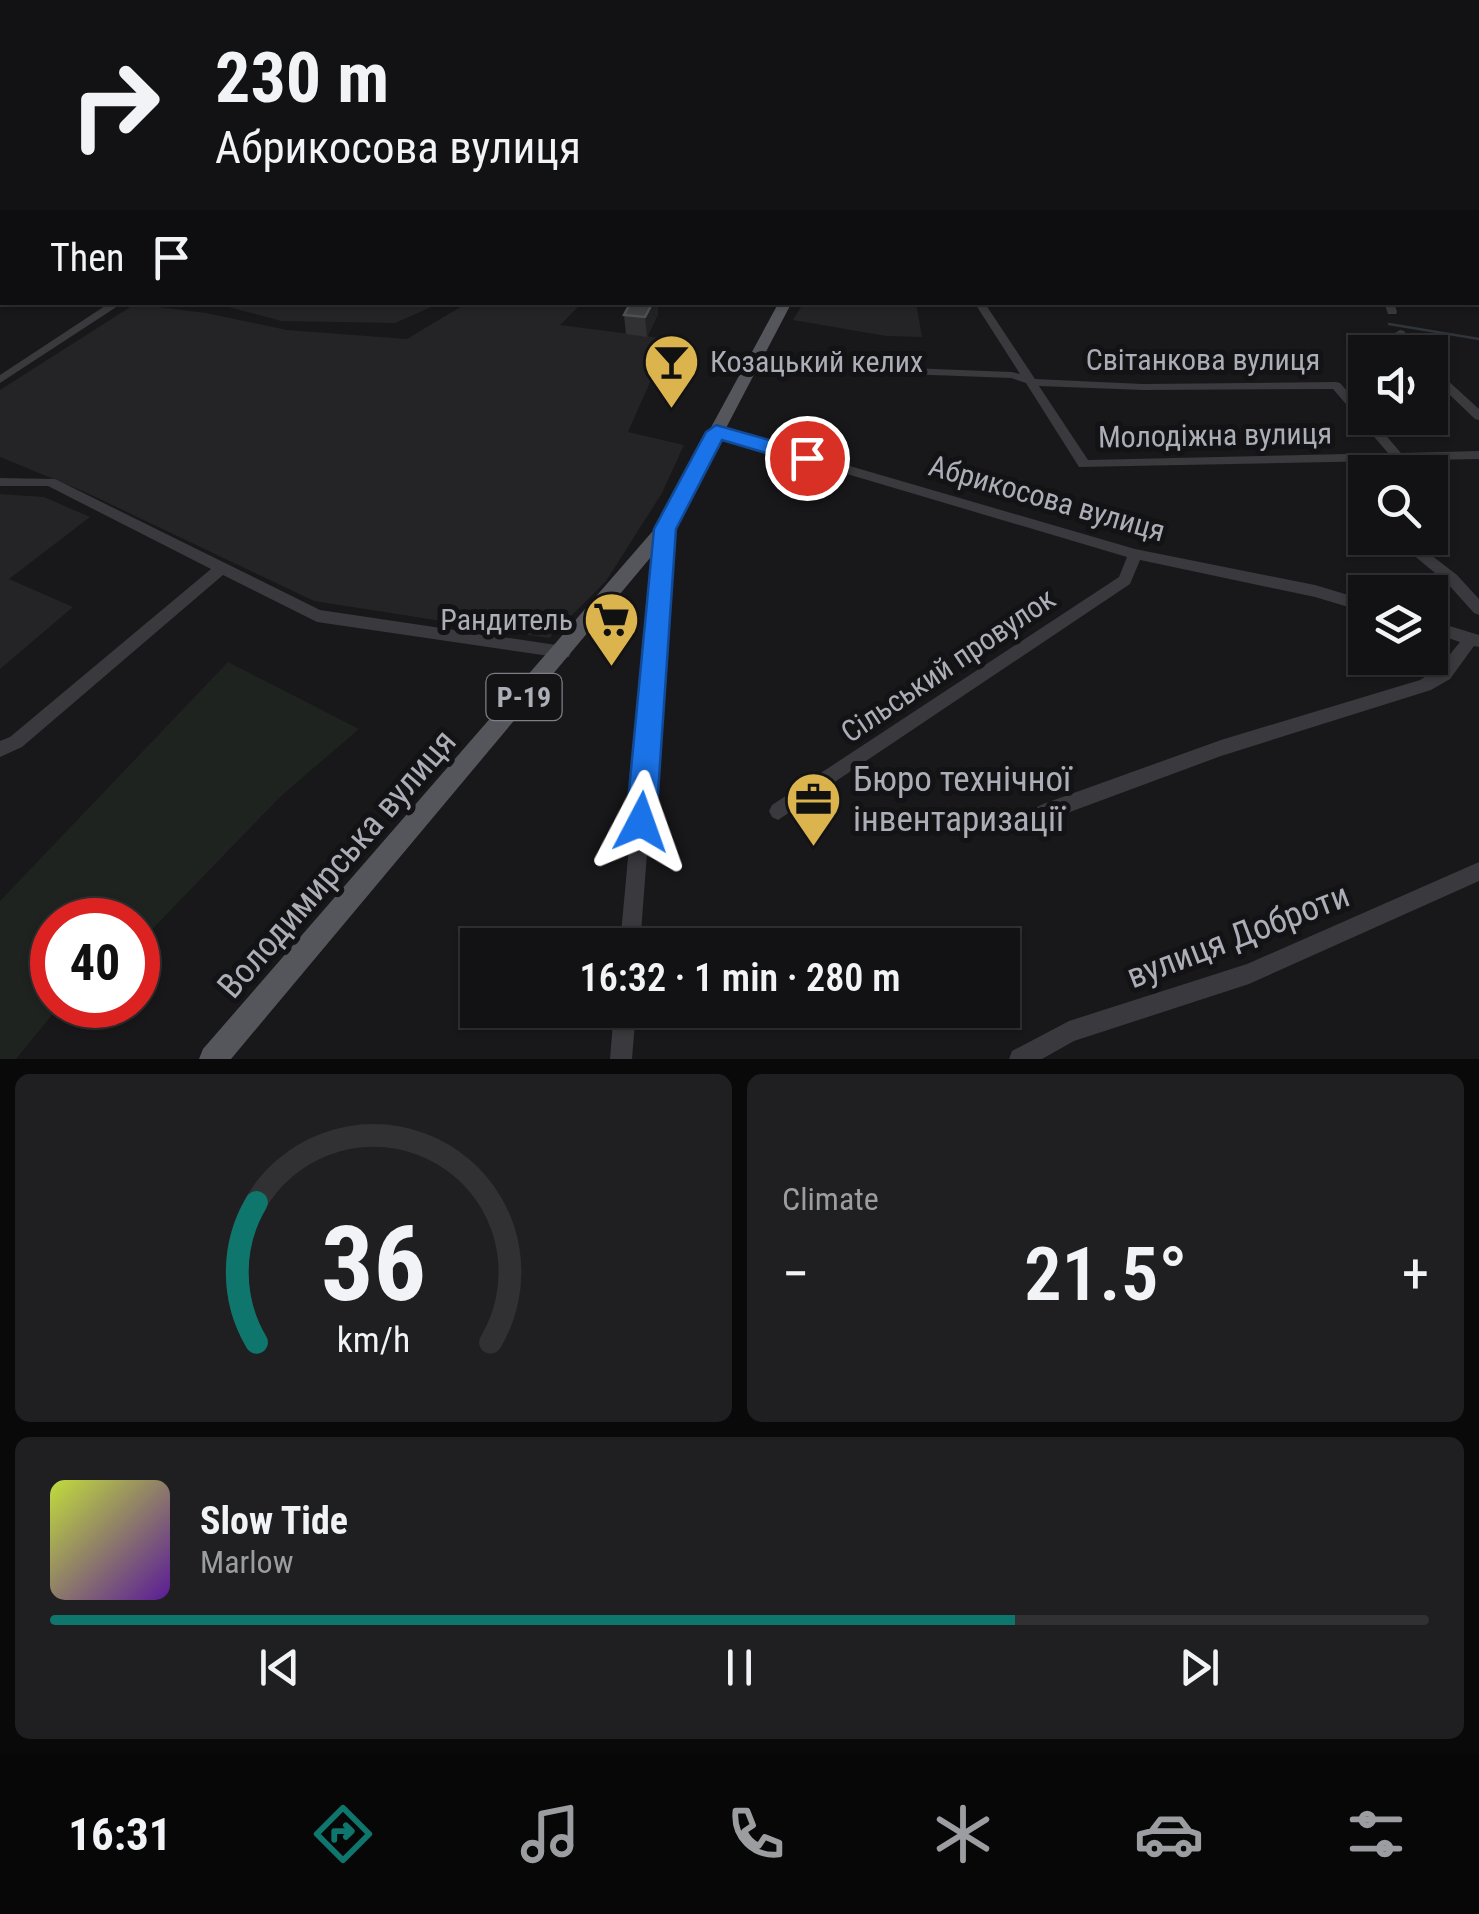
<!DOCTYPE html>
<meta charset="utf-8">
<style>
:root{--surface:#121113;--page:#1f1f21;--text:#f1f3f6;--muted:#9c9da0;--line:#313133;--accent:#0f766e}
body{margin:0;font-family:"Roboto Condensed",sans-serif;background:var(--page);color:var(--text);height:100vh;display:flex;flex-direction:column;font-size:38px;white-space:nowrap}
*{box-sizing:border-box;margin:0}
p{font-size:32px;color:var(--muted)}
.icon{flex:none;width:55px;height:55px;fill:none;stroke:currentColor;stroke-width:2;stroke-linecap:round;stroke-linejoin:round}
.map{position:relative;height:1059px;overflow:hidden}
.panel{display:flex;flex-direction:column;gap:15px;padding:15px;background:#0a090a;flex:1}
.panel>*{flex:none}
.guide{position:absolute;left:0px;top:0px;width:1480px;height:305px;box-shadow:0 2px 8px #0004,0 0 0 2px var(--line);background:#121113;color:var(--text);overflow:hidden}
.buttons{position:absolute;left:1348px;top:335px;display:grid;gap:20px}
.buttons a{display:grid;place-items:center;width:100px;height:100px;border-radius:0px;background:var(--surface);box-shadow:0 2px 8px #0004,0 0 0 2px var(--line);font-size:50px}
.speed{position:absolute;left:30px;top:898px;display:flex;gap:20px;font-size:50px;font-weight:700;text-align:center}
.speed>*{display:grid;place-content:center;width:130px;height:130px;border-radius:50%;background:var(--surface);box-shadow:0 2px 8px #0004,0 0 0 2px var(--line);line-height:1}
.speed .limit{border:15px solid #d22;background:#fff;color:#111}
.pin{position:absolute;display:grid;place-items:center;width:85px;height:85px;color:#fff;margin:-42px;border:5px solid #fff;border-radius:50%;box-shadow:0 2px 10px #0007}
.me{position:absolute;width:110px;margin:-55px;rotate:4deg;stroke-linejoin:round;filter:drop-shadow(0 0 8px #0008)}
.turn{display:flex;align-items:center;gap:35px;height:210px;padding:0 50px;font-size:45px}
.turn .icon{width:130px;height:130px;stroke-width:2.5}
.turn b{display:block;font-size:70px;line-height:85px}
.then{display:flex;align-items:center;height:95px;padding:0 50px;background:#0003;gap:20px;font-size:38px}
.big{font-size:75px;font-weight:600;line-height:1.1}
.panel .widget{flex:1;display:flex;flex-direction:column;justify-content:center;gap:15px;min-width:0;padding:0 35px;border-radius:15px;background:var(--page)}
.panel .dial{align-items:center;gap:0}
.dial svg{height:260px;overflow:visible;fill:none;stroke:var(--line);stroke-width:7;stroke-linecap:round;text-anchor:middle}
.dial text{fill:var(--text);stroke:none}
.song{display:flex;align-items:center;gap:30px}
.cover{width:120px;height:120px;border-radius:15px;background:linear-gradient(135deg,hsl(70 70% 55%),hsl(270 70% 35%))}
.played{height:10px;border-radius:5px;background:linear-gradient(90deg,var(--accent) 70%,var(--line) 70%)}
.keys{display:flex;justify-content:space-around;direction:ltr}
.heat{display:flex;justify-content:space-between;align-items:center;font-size:55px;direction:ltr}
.panel .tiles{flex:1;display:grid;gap:15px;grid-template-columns:1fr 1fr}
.widget:last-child{grid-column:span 2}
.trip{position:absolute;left:460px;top:928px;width:560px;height:100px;border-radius:0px;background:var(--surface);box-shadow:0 2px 8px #0004,0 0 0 2px var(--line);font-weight:600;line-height:100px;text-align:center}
.tab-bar{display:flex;height:160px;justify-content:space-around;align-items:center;background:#070708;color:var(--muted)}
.tab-bar .icon{width:70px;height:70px}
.tab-bar .on{color:var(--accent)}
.tab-bar b{font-size:45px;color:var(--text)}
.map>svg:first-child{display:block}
</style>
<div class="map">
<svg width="1479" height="1059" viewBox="0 0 1479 1059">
<rect width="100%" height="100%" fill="#181719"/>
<path fill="#242426" d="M804,302L916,303L922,337L886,336L793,320Z
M213,303L440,302V303L395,323L282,321Z
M467,303H582L560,325L669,339L628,432L684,445L662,493L606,581L549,638L314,601L85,492L0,457V390L135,304L206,313L287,330L407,339Z
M0,494L44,497L90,517L9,579L73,607L0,669Z"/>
<path fill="#1e231f" d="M228,662L359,729L280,797L138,944V920H52V1005H60L16,1059H0V901Z"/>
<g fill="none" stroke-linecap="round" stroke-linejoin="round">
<path stroke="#2f353b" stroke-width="2.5" d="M1389,324L1479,339"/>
<path fill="#2f353b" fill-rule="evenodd" d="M0,213H2V223H0Z"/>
<path fill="#39393e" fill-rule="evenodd" d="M661,0H667L665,2H661Z
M779,0H786L788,2H782Z
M1154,0H1161L1163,2H1157Z
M2,56V61L0,62V57Z
M1478,70H1479V74H1478Z
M1478,113H1479V117H1478Z
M1478,200H1479V206L1478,205Z
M2,229V235L0,236V230Z
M1478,256H1479V262H1478Z
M1478,275H1479V284H1478Z
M111,302H124L0,383V375Z
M974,302H984L1035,379L1143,384L1336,382L1340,383L1365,411V418H1371L1401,453L1479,451V459L1079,467L1026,383L1011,378L906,374L902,373L891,358L893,356H901L909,368L1012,372L1020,374ZM1039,386L1143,390L1333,389L1388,453L1088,460Z
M1384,302H1394L1397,312L1396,314H1388Z
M1400,330L1404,331L1420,352H1410L1395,333Z
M1430,367L1434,368L1479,409V420L1475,419L1430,376Z
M716,427L1135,549L1315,585L1365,600V612L1315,597L1140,560L1130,584L778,820L772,817L769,811L772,805L1119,577L1127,557L712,434L710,431Z
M0,478L55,479L320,610L563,646L569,647L571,652L569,657L563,658L317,622L223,575L22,747L0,757V741L10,737L211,569L48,486H0Z
M1359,502L1365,505V516L1352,507Z
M665,524L672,529L640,945H620L658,529Z
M1393,538H1409L1457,575L1479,599V615L1474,613L1447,583Z
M1430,620L1479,635V647L1474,646L1450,679L1431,690L1221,756L1043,822L1037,819L1034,813L1037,807L1043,804L1221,740L1420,680L1438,669L1460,642L1430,632Z
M1479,862V881L1249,984L1074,1041L1042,1059H1009L1012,1051L1069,1021L1247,964Z
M614,1010H636L632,1059H610Z"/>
<path fill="#55565c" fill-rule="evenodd" d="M856,0H864V2H857Z
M779,302H792L671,533L231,1059H199L203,1049L658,525Z"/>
<path stroke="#4c4d52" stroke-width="2.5" stroke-dasharray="6 5" stroke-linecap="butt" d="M594,2L605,0"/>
</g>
<path fill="#313134" d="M631,302H657L658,314L647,337L626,334L624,315Z"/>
<path fill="#222123" d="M653,302H657L658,314L647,337L645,317Z"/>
<path fill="#3e3f42" stroke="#4f5054" stroke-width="2.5" d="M631,302H653L645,317L624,315Z"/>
<path fill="#1a73e8" stroke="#114b97" stroke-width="2.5" d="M716,425L815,453L818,458L807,465L722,440L676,529L656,822L651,832L641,837L630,832L626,822L654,529L706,432Z"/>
<defs>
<symbol id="bar-pin" viewBox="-11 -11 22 30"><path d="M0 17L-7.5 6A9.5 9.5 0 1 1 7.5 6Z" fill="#dcb44d" stroke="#131214"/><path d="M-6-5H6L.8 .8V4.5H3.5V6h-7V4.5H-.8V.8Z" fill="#111"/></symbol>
<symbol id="supermarket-pin" viewBox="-11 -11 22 30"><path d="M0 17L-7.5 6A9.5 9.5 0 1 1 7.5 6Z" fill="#dcb44d" stroke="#131214"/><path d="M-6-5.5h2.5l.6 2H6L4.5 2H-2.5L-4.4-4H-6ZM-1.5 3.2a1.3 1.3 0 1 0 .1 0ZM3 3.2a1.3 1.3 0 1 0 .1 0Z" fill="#111"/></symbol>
<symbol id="office-pin" viewBox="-11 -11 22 30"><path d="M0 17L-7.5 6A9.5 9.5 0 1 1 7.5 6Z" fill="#dcb44d" stroke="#131214"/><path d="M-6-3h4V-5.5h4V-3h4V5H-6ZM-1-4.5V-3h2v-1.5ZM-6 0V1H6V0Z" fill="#111"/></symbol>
</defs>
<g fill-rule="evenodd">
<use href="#bar-pin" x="640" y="330" width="63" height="86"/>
<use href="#supermarket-pin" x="580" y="588" width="63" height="86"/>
<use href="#office-pin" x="782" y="768" width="63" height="86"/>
</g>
<g text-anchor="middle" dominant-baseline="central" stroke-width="10" stroke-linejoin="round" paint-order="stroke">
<rect fill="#131214" stroke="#7d7f86" stroke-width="2.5" x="486.5" y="674" width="75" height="46" rx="8"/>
<g font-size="28" font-weight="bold" fill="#abaeb7">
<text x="524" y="697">Р-19</text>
</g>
<g font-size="30" fill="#abaeb7" stroke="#131214">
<text x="1203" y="359">Світанкова вулиця</text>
<text transform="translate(1215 435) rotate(-1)">Молодіжна вулиця</text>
<text transform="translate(1047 498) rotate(16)">Абрикосова вулиця</text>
<text transform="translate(948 665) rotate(-34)">Сільський провулок</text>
</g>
<g font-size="30" fill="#abaeb7" stroke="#131214" text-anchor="start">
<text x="710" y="361">Козацький келих</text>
<text x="573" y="619" text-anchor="end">Рандитель</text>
</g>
<g font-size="35" fill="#abaeb7" stroke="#131214" text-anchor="start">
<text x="853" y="779">Бюро технічної<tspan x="853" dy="40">інвентаризації</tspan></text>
</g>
<g font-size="35" fill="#abaeb7" stroke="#131214">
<text transform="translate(337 864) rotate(-49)">Володимирська вулиця</text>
<text transform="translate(1238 936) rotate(-21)">вулиця Доброти</text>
</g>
</g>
</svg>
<div class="buttons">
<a><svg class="icon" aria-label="sound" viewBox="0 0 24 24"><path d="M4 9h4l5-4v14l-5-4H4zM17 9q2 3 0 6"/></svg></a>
<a><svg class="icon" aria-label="search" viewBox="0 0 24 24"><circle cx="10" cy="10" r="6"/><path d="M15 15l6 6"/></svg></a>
<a><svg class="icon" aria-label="layers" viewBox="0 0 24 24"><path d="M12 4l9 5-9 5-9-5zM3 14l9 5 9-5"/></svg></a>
</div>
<div class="speed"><div class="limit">40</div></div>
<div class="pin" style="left:807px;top:458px;background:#d93025"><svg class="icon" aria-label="arrive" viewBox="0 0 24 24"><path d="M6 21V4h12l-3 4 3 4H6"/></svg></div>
<svg class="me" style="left:641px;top:822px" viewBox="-20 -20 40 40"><path d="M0-17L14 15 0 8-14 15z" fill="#1a73e8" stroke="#fff" stroke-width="4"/></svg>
<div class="trip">16:32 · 1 min · 280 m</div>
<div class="guide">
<div class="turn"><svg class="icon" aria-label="right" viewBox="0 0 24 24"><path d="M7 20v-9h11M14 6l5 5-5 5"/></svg><div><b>230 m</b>Абрикосова вулиця</div></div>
<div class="then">Then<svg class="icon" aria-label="arrive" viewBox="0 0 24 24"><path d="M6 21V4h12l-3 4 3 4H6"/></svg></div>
</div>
</div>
<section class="panel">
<div class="tiles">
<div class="widget dial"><svg viewBox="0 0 100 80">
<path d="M14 69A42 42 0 1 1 86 69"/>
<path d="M14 69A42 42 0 0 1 14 26" stroke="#0f766e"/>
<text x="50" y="56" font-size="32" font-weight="700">36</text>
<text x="50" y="72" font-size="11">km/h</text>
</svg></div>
<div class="widget"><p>Climate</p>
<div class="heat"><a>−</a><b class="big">21.5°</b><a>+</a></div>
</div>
<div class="widget">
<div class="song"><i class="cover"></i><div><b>Slow Tide</b><p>Marlow</p></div></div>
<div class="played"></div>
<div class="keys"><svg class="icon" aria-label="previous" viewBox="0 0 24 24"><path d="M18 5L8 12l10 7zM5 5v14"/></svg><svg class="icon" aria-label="pause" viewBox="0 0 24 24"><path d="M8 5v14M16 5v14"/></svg><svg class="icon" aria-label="next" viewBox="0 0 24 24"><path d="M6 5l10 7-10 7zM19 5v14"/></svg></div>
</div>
</div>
</section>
<nav class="tab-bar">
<b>16:31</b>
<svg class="icon on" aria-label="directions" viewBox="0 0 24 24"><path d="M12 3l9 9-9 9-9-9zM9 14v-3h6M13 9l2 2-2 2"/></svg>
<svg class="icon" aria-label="music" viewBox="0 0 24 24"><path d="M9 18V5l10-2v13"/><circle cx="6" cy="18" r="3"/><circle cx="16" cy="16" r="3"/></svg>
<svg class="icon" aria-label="phone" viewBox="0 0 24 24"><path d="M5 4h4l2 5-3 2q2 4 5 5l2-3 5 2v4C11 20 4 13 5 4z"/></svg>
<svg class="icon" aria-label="climate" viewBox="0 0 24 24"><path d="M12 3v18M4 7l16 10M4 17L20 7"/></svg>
<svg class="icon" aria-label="car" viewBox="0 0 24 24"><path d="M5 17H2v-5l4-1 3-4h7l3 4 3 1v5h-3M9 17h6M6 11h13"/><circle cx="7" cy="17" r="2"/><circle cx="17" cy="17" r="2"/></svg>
<svg class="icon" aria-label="filters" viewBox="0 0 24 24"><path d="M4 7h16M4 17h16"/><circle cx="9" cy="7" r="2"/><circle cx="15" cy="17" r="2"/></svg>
</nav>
